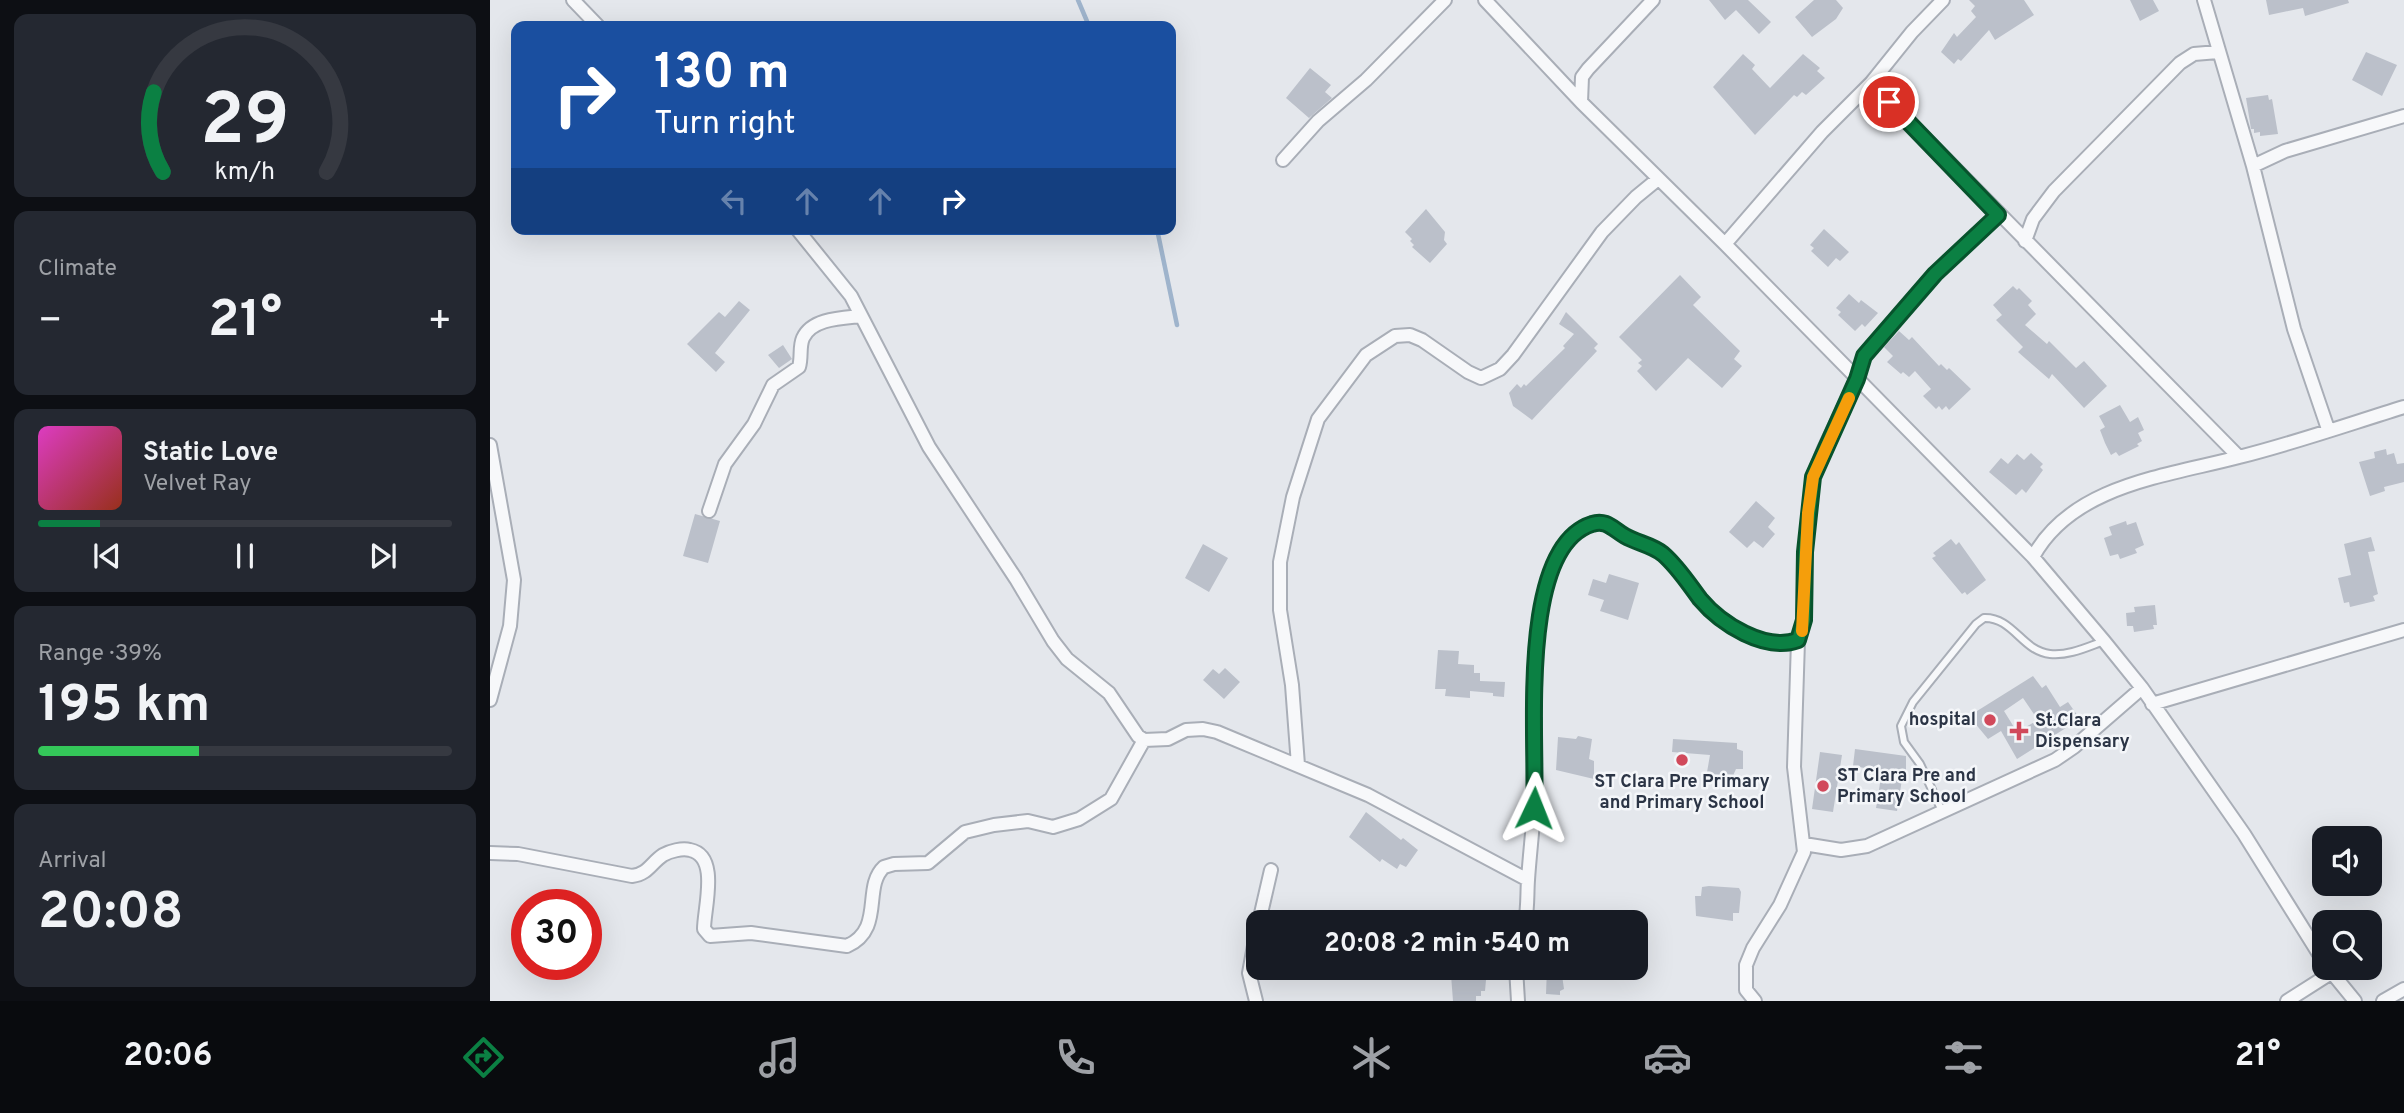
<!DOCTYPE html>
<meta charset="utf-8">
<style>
:root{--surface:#171b24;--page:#242831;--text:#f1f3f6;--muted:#9ea1a6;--line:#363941;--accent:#0b8043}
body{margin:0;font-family:Overpass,sans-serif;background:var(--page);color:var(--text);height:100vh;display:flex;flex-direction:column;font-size:26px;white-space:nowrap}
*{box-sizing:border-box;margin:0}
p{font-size:23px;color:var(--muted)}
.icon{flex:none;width:38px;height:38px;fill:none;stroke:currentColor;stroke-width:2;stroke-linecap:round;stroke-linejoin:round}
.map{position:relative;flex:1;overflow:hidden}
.drawer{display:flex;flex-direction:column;gap:14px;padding:14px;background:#0d0f14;width:490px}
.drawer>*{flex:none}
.guide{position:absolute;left:21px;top:21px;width:665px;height:214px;border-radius:14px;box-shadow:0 7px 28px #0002;background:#1a4fa0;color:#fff;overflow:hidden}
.tools{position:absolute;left:1822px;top:826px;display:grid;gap:14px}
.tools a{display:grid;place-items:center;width:70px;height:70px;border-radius:14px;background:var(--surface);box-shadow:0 7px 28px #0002;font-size:35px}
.speed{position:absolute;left:21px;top:889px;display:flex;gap:14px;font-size:35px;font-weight:700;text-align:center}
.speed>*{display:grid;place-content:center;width:91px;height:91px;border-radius:50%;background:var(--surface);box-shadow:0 7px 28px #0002;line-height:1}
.speed .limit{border:10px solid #d22;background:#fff;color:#111}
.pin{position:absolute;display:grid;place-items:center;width:60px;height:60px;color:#fff;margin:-30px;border:4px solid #fff;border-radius:50%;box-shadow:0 2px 7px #0007}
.me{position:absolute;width:77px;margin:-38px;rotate:2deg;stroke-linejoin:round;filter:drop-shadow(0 0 5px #0008)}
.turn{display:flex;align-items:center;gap:24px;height:147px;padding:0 28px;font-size:32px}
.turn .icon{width:91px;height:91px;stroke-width:2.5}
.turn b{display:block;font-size:49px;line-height:60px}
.lanes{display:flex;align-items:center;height:66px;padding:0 28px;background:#0003;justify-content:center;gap:35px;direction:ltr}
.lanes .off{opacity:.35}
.big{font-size:52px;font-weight:700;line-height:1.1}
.drawer .card{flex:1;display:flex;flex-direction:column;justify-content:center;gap:10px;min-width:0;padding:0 24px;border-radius:14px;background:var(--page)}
.drawer .dial{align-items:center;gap:0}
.dial svg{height:182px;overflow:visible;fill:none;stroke:var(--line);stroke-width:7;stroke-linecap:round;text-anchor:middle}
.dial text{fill:var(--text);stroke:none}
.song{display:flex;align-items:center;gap:21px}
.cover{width:84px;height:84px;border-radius:10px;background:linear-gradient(135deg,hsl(310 70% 55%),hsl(10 70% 35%))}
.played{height:7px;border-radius:4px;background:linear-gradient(90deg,var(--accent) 15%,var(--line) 15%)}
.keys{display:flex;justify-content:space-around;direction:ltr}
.heat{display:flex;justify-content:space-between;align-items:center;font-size:38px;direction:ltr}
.charge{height:10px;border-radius:5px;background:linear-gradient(90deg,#34c759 39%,var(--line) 0)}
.trip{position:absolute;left:756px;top:910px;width:402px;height:70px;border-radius:14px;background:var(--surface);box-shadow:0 7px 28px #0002;font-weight:700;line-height:70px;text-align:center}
.dock{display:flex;height:112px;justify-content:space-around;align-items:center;background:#090b0e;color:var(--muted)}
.dock .icon{width:49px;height:49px}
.dock .on{color:var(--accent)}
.dock b{font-size:32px;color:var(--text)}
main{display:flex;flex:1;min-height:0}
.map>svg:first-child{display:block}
</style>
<main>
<section class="drawer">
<div class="card dial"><svg viewBox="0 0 100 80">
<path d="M14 69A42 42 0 1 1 86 69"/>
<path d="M14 69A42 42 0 0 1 10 34" stroke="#0b8043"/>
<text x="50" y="56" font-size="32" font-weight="700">29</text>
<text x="50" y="72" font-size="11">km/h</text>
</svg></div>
<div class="card"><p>Climate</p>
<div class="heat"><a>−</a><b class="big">21°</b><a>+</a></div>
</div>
<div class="card">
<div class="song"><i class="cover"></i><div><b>Static Love</b><p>Velvet Ray</p></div></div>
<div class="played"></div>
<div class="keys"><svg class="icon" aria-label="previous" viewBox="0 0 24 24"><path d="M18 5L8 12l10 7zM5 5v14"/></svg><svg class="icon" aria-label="pause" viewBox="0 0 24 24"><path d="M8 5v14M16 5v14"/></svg><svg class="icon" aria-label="next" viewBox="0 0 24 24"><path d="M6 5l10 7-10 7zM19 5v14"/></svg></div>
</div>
<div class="card"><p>Range · 39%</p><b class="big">195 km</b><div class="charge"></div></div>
<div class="card"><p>Arrival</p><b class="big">20:08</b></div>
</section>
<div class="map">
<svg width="1914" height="1001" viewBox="0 0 1914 1001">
<rect width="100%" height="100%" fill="#e4e7ec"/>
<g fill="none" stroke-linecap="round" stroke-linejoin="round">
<path stroke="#9fb4cc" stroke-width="4.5" d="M588,0L599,26
M667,229L687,325"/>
</g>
<path fill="#bbc0ca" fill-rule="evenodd" d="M1219,0H1258L1281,22L1269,34L1246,10L1235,20Z
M1324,0H1346L1353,8L1346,19L1322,37L1305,17Z
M1479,0H1534L1544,15L1505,40L1499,30L1471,61L1468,59L1464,64L1451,52L1464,33L1467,37L1486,17L1481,11L1485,6Z
M1640,0H1663L1669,11L1650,21Z
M1776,0H1858L1859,3L1815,16L1813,8L1779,15Z
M1876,52L1907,65L1892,96L1862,80Z
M1253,54L1265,65L1262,69L1280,88L1313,54L1330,68L1327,71L1335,78L1316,95L1312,92L1307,97L1304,95L1265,135L1223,87Z
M820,68L841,85L835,92L842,98L819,118L796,98Z
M1778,95L1779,100L1782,99L1788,134L1770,136V132L1764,133V129H1761L1756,98Z
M936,209L955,232L954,240L957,244L940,263L922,247L924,245L920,241L922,239L915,232Z
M1334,229L1359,252L1350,261L1346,258L1338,267L1321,251L1324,248L1320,245Z
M1190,275L1211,297L1203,305L1250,351L1244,359L1252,366L1232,388L1198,358L1166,391L1147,371L1152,366L1148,363L1152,360L1129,337Z
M1523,286L1527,290L1529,288L1542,301L1538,305L1546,314L1535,325L1557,344L1559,341L1586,368L1594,361L1617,386L1594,408L1562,374L1559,379L1528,352L1533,347L1506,320L1512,315L1503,305Z
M1359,294L1369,303L1371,300L1388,313L1375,327L1372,324L1365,331L1348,315L1351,312L1346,308Z
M249,301L260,310L225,353L235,362L226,372L197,344L229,312L235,317Z
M1076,312L1108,344L1104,348L1107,351L1042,420L1023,406L1019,393L1027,384L1031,388L1034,384L1036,386L1075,348L1073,346L1084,334L1069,324Z
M1409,331L1419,340L1422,337L1449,366L1451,364L1457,370L1459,368L1481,389L1459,410L1456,406L1452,410L1449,406L1446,409L1433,396L1441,389L1425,371L1419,377L1413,372L1411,374L1397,362L1403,356L1394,347Z
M293,345L302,359L289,368L278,355Z
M1630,405L1640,422L1648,417L1654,430L1648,433L1652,441L1647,444L1649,446L1629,456L1626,452L1621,455L1615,443L1610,430L1615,427L1609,416Z
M1896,449L1897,455L1904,453L1907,464L1914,463V482L1894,487L1895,491L1880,496L1869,462L1885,458L1884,452Z
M1541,453L1553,464L1550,467L1553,470L1536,493L1532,489L1526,495L1499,472L1511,458L1518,464L1527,454L1534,460Z
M1266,501L1285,518L1278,527L1285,534L1273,548L1264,541L1257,548L1239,532Z
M205,514L230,521L218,563L193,556Z
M1636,521L1637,525L1646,522L1654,545L1645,549L1647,553L1630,559L1628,554L1620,556L1614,538L1622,535L1619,527Z
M1881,537L1885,551L1878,552L1888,594L1883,596L1885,601L1860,607L1859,602L1854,603L1848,578L1861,575L1854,544Z
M1461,539L1466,545L1469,542L1496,580L1477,595L1475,592L1472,594L1442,558L1446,556L1443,553Z
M713,544L738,558L719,592L695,578Z
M1119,574L1149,583L1138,620L1110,611L1114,600L1098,595L1103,579L1116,583Z
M1665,605L1667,625H1663L1664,629L1644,632L1643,626H1637L1636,613L1645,612L1644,607Z
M948,650L969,651L968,664L984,665V673H990V681L1015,682L1014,697L1003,696V693L980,691V698L955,696L956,689H945Z
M735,668L750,682L734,699L713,680L723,669L729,674Z
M1543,676L1552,688L1556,685L1570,707L1578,702L1590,719L1527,759L1511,731L1498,739L1479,716ZM1533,698L1548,720L1527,732L1514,711Z
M1088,736L1102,739L1099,759L1104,761V779L1066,770L1068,737L1086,739Z
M1183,739L1247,743V749L1253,751V769H1246L1241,780L1216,778L1220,755L1182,752Z
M1365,749L1416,756V773H1413L1407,811L1386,808L1392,771L1363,766Z
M1330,752L1352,755L1343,812L1322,809Z
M876,812L911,840L913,838L928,850L916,867L910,864L907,869L892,859L890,862L859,837Z
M1219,886L1249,888L1251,892L1249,913H1243V921L1206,916L1205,896H1211L1212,887Z
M1057,968H1071L1074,989L1070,991V995L1056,994Z
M976,972L987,973L989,980H996L995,991H991V996H986V1001H963L961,975H976Z"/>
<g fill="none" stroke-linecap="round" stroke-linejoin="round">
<defs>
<path id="service" d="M1452,811L1430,764L1414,742L1411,726L1423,702L1486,624L1494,618C1523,617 1532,651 1560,654C1579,656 1597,647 1614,641"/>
<path id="minor" d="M83,0L108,26
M995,0L1091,102L1235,244L1543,557L1614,641L1652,688L1754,834L1834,962
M1714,0L1763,166L1804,329L1838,429
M1381,83L1749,457
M1091,102L1092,77L1098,69L1163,0
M793,160L828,121L876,80L955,0
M1763,166L1795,151L1914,116
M307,229L361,296L439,447L526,579L563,641L577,659L619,693L648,736L654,740L678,739L696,730L713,729L727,732L878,795L1038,880
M1535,241L1543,219L1564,191L1690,63L1704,54L1728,52
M1235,244L1332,132L1381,83L1422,32L1453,0
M0,445L24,580L20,626L0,700
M219,511L235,464L264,424L283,385L309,367C312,357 309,347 313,338C322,318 353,318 371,316
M1543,557C1582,485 1677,476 1749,457C1805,443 1859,424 1914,407
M1662,704L1914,630
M808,765L802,685L790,610V562L803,497L828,419L876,355L905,336L920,335L932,340L978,372L991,378L1010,369L1023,355L1112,232L1146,197L1168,179
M1314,844L1351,850L1377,846L1565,760L1584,747L1652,688
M0,853L28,854L142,876C158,874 161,863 173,855C180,851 192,848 200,850C230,856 214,908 214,929L220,936L261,933L357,946C395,929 372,887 394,867L404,864L438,863L475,832L504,825L538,821L563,827L589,819L621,799L654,740
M769,922L781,870
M1035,922C1038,908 1037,894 1038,880C1040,850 1044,820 1045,790C1046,731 1029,544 1103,524C1117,520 1124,530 1135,536C1148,543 1162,545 1173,554C1189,568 1198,584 1210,599C1231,624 1275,652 1308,641L1314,620L1315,552L1323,477L1334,449L1367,379L1374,356L1445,274L1508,215
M1026,968L1028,1001
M1838,968L1865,1001
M766,1001L759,973L768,924
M1265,1001L1256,990V965L1263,948L1290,905L1314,852L1304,767L1308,641
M1797,1001L1841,973
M1893,1001L1914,989"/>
</defs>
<use href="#service" stroke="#a9aeb7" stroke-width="10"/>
<use href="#minor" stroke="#a9aeb7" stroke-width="16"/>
<use href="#service" stroke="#f7f8fa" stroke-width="6"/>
<use href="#minor" stroke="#f7f8fa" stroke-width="12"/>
</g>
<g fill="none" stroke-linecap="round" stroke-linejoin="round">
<defs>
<path id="route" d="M1044,808C1048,746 1026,548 1102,524C1116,519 1123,529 1135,536C1147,543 1162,545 1173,554C1188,567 1198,583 1210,599C1231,624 1275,652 1308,640L1314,620L1315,552L1323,477L1367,379L1374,356L1445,274L1508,215L1399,102"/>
</defs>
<use href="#route" stroke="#07532c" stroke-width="18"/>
<use href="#route" stroke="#0b8043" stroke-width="12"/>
<path stroke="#f59e0b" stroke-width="12" d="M1312,631L1318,513L1323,477L1359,398"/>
</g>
<g fill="#d1495b" stroke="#f4f6f9" stroke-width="2.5">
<circle cx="1500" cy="720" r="7"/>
<path d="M1525.5 720.5h7v7h7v7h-7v7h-7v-7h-7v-7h7z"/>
<circle cx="1192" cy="760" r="7"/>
<circle cx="1333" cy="786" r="7"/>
</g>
<g text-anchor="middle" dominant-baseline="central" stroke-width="5" stroke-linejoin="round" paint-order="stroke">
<g font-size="18" font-weight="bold" fill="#2b3445" stroke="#f4f6f9" text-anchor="start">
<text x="1486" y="720" text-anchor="end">hospital</text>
<text x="1545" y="721">St.Clara<tspan x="1545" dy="21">Dispensary</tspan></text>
<text x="1347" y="776">ST Clara Pre and<tspan x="1347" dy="21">Primary School</tspan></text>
<text x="1192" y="782" text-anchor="middle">ST Clara Pre Primary<tspan x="1192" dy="21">and Primary School</tspan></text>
</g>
</g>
</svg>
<div class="tools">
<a><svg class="icon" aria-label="sound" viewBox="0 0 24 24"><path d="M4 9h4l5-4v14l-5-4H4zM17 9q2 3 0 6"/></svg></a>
<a><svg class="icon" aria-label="search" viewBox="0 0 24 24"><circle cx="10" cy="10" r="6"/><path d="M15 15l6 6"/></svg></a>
</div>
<div class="speed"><div class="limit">30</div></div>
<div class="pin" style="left:1399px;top:102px;background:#d93025"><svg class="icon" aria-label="arrive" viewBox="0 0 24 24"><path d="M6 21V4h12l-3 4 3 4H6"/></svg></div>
<svg class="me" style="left:1044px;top:808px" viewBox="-20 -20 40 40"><path d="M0-17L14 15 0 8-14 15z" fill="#0b8043" stroke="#fff" stroke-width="4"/></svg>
<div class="trip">20:08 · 2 min · 540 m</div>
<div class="guide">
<div class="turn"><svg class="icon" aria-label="right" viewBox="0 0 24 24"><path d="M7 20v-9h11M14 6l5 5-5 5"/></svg><div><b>130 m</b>Turn right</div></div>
<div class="lanes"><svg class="icon off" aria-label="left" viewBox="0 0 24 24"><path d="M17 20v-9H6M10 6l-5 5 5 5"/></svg><svg class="icon off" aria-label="ahead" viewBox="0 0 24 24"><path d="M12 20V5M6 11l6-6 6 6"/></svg><svg class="icon off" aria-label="ahead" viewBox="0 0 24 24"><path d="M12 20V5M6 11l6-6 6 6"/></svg><svg class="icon" aria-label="right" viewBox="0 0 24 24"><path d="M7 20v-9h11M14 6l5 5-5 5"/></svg></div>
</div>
</div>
</main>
<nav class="dock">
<b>20:06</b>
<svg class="icon on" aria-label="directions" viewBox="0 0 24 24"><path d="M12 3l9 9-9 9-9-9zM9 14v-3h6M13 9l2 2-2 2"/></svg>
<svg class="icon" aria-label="music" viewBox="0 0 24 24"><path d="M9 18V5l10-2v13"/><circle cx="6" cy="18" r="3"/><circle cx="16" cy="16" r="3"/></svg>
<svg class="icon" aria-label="phone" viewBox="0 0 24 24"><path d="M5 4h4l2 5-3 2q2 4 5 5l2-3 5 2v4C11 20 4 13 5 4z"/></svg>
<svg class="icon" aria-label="climate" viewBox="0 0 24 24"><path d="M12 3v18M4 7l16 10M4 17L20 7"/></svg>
<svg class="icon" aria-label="car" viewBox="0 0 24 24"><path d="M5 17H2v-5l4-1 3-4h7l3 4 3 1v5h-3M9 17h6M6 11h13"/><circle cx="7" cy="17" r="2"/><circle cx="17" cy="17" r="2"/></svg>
<svg class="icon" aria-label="filters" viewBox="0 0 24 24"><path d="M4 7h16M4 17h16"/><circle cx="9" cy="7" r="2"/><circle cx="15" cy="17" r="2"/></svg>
<b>21°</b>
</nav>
